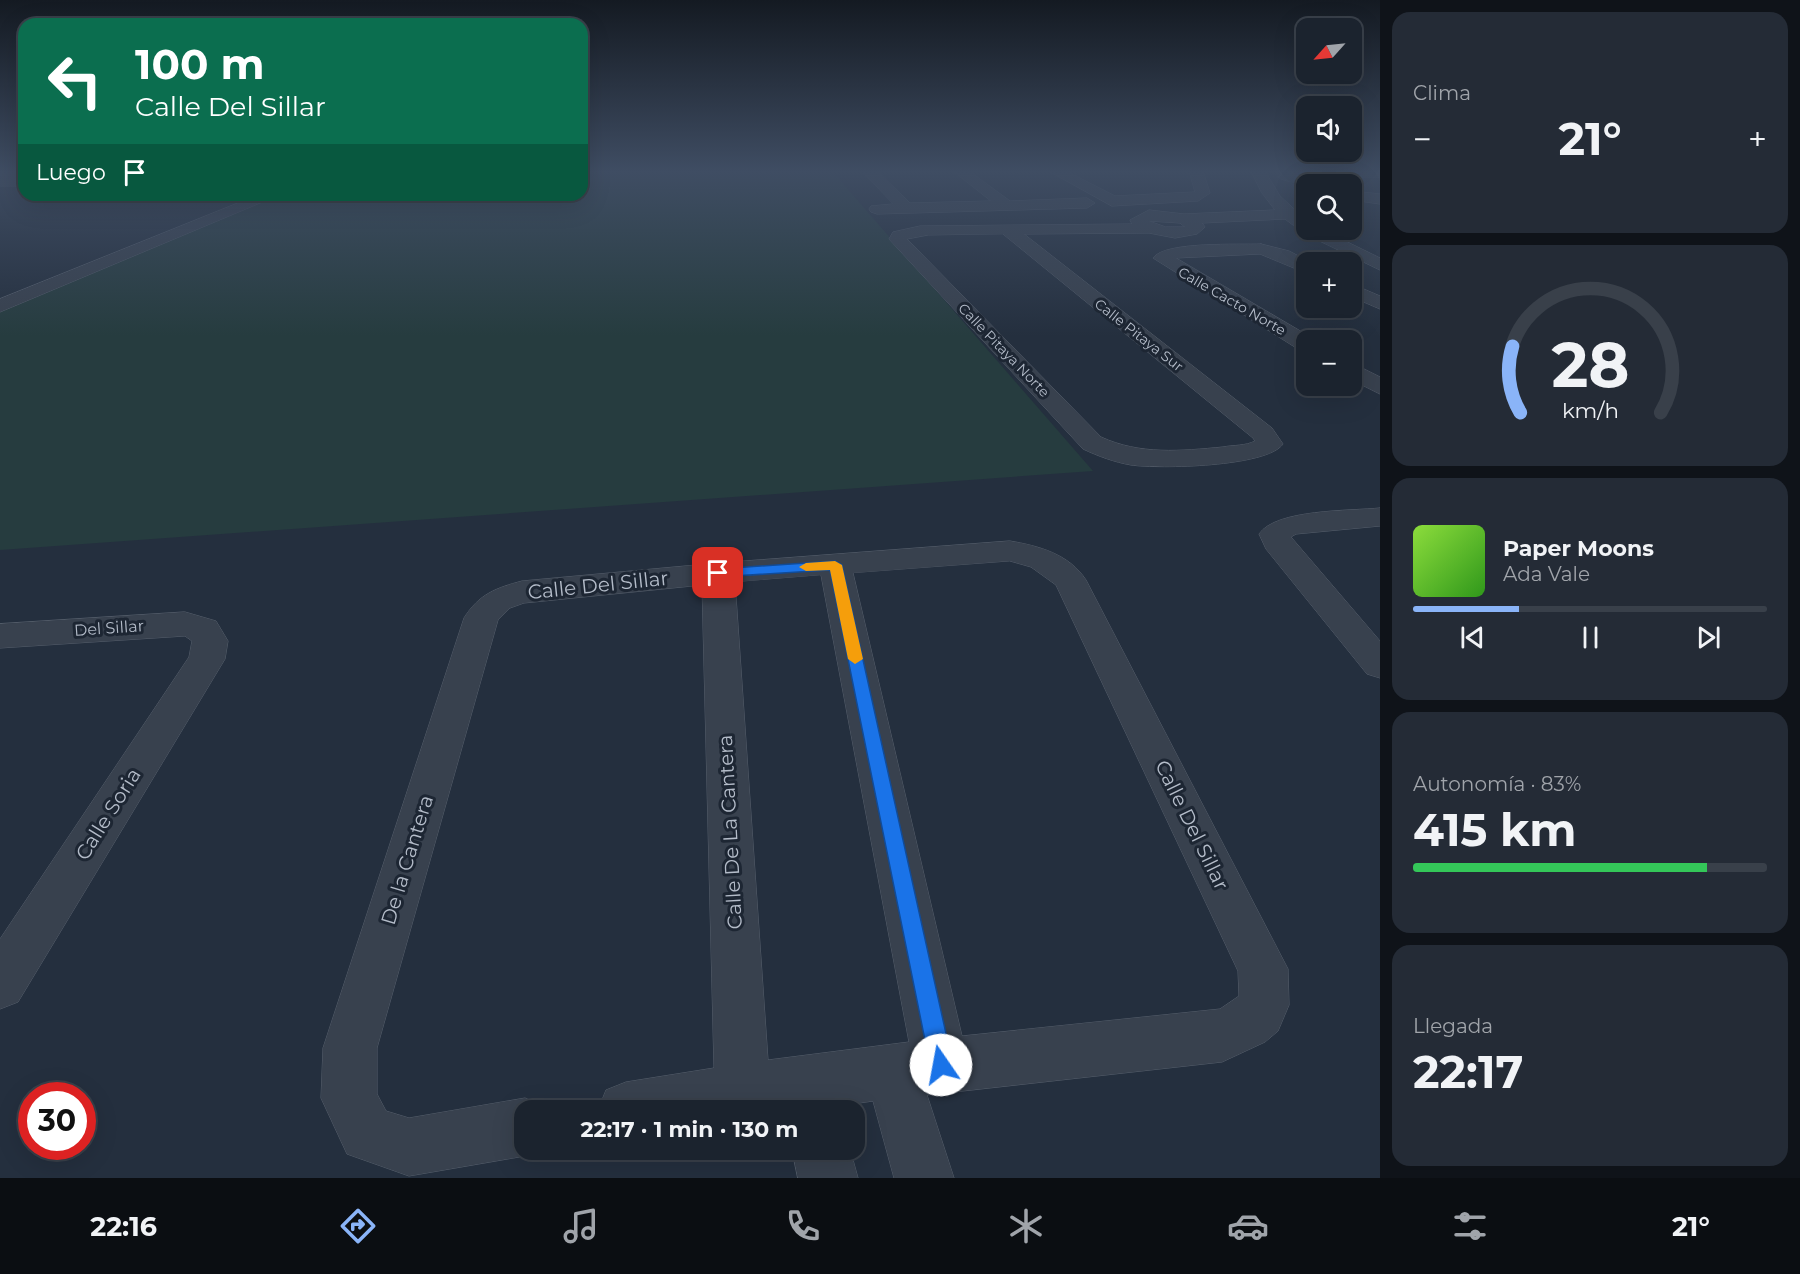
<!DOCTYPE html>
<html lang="es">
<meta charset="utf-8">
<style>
:root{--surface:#1b232e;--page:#242b36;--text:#f1f3f6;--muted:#a0a4aa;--line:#39404a;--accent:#8ab4f8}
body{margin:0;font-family:Montserrat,sans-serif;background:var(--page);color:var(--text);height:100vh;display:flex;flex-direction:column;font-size:22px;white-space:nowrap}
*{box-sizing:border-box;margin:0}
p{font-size:20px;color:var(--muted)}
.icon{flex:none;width:33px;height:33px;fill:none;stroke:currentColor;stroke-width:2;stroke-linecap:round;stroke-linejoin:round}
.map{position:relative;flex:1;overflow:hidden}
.panel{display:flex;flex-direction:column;gap:12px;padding:12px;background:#0f1319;width:420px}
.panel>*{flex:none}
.top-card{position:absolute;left:18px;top:18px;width:570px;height:183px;border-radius:18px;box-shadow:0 6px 24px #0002,0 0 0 2px var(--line);background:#0b6e4f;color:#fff;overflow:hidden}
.needle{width:39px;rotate:243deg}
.tools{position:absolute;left:1296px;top:18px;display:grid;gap:12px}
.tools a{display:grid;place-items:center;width:66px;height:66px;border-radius:12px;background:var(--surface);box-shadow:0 6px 24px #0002,0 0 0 2px var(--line);font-size:30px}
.speed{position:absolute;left:18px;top:1082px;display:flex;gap:12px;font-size:30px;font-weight:700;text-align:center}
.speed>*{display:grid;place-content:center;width:78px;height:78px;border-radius:50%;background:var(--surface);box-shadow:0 6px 24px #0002,0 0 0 2px var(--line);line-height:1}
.speed .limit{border:9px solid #d22;background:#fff;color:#111}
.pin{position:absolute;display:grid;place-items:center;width:51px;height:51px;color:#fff;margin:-26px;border-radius:12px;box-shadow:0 3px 9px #0006}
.me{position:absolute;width:66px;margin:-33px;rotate:348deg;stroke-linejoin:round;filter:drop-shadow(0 0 4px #0008)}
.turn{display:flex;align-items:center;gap:21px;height:126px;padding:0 18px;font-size:27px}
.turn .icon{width:78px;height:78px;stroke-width:2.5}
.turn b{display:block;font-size:42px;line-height:51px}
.then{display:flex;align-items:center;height:57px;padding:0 18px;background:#0003;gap:12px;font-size:22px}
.big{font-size:45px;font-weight:700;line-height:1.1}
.panel .card{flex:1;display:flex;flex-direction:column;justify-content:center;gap:9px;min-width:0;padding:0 21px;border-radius:18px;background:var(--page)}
.panel .dial{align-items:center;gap:0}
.dial svg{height:156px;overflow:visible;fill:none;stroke:var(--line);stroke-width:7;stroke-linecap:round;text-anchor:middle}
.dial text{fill:var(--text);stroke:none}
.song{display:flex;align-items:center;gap:18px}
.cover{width:72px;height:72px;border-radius:9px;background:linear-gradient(135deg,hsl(90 70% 55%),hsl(110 70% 35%))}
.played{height:6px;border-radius:3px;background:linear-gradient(90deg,var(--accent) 30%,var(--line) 30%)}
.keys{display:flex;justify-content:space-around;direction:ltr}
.heat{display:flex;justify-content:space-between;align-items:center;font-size:33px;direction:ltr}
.charge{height:9px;border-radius:4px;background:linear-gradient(90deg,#34c759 83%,var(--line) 0)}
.trip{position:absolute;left:514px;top:1100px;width:351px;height:60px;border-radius:18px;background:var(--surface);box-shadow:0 6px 24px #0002,0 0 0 2px var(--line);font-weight:700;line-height:60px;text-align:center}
.dock{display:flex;height:96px;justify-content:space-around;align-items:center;background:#0b0e12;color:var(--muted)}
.dock .icon{width:42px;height:42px}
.dock .active{color:var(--accent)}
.dock b{font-size:27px;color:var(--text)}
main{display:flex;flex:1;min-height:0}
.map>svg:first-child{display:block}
</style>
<main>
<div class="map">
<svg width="1380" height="1178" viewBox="0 0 1380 1178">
<rect width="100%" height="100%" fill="#242f3e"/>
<path fill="#263c3f" d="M582,171H832L1093,471L0,550V312L278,195H582Z"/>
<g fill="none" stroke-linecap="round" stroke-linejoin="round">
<defs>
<path id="minor" d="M862,171H877L910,203L991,201L953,171H969L1010,201L1087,198L1095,203L1087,208L877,214L871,212L869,209L871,206L893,204Z
M1049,171H1066L1115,196L1195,192L1189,171H1203L1210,193L1198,201L1112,206Z
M1251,171H1265L1280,196L1305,219V225H1293L1285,219L1202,223L1205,227L1197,234L1175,238L1149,233L1024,234L1272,428L1283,444C1267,467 1159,469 1131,465C1114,462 1098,456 1083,449L889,239L893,232L920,226L1132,224L1130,220L1149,210L1184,214L1275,210L1262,193ZM1149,221L1180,223L1185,227H1166ZM1003,234L1253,438L1255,441C1246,446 1233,445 1223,447C1181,451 1140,455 1101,437L907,239L928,235Z
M1313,171H1380V177H1327L1332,184C1321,184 1285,184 1278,177L1285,173L1310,174Z
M1352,191L1380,194V204L1352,200Z
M258,195H279L0,312V299Z
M1306,226V230H1323L1380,258V270L1305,234L1303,230Z
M1261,244L1289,251L1310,262H1306V273L1260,254L1176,258L1314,339L1306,340V350L1298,349L1153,258C1165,241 1239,245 1261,244Z
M1352,284L1380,296V309L1352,297Z
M1352,363L1380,377V394L1352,380Z
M1380,508V526L1296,534L1291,537L1380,641V678L1367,674L1266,549L1259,534C1276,509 1350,511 1380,508Z
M1010,541C1039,546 1069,554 1086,580L1288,969L1289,1005L1278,1031L1265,1042L1222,1062L927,1095L954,1178H894L873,1101L839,1106L840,1110H598L606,1090L626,1082L714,1068L702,585L524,603L510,608L498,620L377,1048V1094L386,1111L409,1118L525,1098L545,1107L547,1110H525V1149H541L525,1156L409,1176L347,1154L321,1098L323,1048L464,618C479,594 496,588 522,581L718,563ZM1010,561L1031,567L1056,585L1238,971L1239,996L1220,1009L962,1036L853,573ZM821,575L909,1042L768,1060L735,582Z
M185,612L216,621L228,641L225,659L18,1002L0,1009V939L189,657L192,641L185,636L0,648V624Z
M792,1149H850L858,1178H798Z"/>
</defs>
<use href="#minor" stroke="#565f6c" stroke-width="1"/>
<use href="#minor" fill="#38414e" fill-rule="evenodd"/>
</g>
<path fill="#3b4654" d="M0,171H24V187H0Z"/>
<linearGradient id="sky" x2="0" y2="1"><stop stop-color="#141a22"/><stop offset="0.51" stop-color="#3f4d63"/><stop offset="1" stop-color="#3f4d63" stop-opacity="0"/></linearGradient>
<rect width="1380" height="336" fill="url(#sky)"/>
<path fill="#1a73e8" stroke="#114b97" stroke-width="1.5" d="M835,561L842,565L953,1065L949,1073L941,1076L933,1073L930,1065L830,570L718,577L711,573L718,569Z"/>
<path fill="#f59e0b" d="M835,561L842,565L863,659L855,664L848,659L830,570L806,571L799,567L806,563Z"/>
<g text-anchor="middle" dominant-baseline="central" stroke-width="6" stroke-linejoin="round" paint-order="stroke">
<g font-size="14" fill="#b4bcc9" stroke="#1d2633">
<text transform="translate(1232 301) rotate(30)">Calle Cacto Norte</text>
<text transform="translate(1139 335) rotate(38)">Calle Pitaya Sur</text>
<text transform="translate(1004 350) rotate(46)">Calle Pitaya Norte</text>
</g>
<g font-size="16" fill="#b4bcc9" stroke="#1d2633">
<text transform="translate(109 628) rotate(-4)">Del Sillar</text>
</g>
<g font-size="20" fill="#b4bcc9" stroke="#1d2633">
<text transform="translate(598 585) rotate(-6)">Calle Del Sillar</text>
<text transform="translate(108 814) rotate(-58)">Calle Soria</text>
<text transform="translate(1192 825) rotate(64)">Calle Del Sillar</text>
<text transform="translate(730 832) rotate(-93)">Calle De La Cantera</text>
<text transform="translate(407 860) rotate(-73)">De la Cantera</text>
</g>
</g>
</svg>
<div class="tools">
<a><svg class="needle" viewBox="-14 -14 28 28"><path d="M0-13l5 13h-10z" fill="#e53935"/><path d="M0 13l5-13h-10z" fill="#a0a4aa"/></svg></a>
<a><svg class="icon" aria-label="sound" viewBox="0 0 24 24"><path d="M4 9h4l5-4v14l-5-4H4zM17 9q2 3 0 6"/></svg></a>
<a><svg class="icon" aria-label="search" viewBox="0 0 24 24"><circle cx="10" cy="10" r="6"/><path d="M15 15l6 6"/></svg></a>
<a>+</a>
<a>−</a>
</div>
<div class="speed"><div class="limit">30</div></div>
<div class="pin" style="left:718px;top:573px;background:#d93025"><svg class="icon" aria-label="arrive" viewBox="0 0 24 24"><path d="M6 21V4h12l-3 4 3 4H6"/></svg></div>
<svg class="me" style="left:941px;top:1065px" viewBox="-20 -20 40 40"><circle r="19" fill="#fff"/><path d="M0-13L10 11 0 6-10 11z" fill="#1a73e8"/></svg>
<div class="trip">22:17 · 1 min · 130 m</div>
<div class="top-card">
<div class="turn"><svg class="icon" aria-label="left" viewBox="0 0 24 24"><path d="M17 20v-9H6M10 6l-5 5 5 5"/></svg><div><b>100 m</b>Calle Del Sillar</div></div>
<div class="then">Luego<svg class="icon" aria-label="arrive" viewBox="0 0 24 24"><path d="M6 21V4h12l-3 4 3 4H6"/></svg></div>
</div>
</div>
<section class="panel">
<div class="card"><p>Clima</p>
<div class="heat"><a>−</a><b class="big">21°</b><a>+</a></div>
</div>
<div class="card dial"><svg viewBox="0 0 100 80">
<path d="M14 69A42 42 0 1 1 86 69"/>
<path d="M14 69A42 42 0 0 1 10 35" stroke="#8ab4f8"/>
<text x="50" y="56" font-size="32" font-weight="700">28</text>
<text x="50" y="72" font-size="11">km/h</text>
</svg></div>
<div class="card">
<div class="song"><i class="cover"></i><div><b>Paper Moons</b><p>Ada Vale</p></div></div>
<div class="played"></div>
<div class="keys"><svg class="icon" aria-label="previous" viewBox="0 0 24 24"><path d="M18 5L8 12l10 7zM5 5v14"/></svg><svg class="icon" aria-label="pause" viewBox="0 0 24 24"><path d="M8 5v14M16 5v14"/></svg><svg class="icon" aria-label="next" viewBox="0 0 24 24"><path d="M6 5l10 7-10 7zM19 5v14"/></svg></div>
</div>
<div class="card"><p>Autonomía · 83%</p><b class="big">415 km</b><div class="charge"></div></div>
<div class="card"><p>Llegada</p><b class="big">22:17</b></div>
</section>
</main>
<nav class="dock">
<b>22:16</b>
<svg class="icon active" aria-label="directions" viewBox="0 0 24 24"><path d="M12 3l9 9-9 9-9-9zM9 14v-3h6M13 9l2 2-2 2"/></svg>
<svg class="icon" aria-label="music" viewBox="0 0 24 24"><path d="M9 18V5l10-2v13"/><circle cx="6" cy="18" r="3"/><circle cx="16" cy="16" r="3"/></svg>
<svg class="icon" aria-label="phone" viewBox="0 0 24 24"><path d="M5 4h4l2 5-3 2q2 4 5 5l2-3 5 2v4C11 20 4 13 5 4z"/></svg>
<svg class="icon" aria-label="climate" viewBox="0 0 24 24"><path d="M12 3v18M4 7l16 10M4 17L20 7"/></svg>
<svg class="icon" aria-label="car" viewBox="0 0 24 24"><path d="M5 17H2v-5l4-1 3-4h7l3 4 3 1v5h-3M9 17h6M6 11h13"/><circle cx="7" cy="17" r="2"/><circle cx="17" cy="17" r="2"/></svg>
<svg class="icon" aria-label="filters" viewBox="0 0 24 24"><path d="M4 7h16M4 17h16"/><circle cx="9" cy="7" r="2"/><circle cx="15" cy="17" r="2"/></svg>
<b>21°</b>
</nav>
